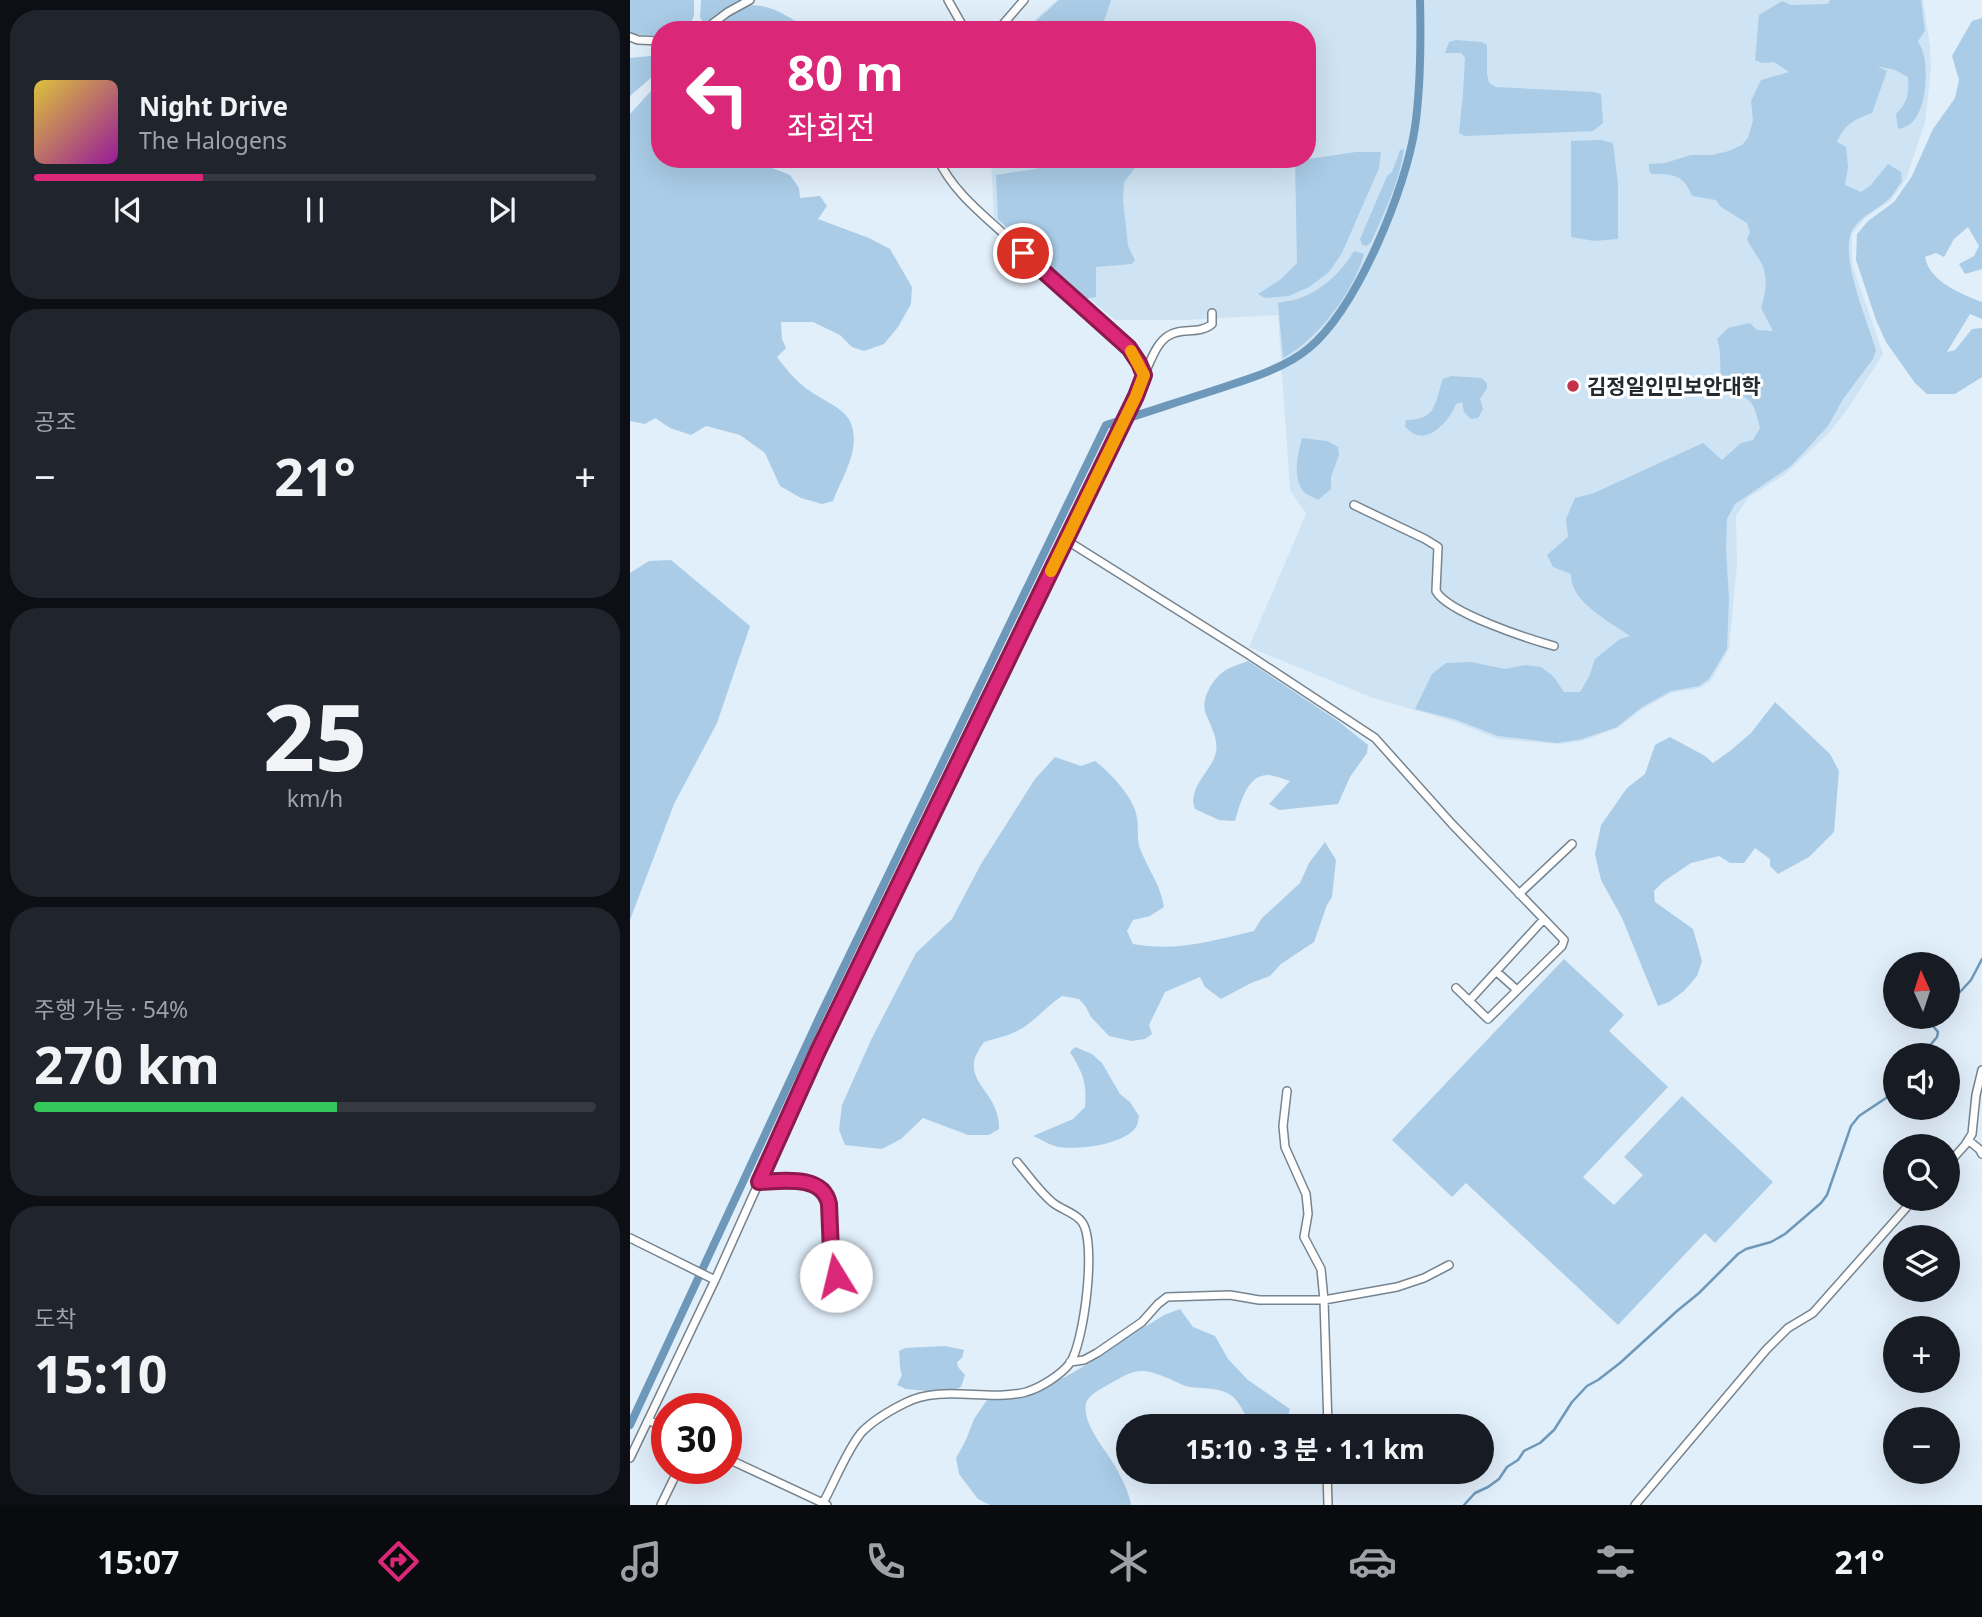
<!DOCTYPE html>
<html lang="ko">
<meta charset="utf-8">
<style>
:root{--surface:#171b24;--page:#20242c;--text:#f1f3f6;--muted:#9ea1a6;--line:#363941;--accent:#db2777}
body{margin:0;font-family:"Noto Sans","Noto Sans KR",sans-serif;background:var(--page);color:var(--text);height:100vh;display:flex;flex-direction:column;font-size:26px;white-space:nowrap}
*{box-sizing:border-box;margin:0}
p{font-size:23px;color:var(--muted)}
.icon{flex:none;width:38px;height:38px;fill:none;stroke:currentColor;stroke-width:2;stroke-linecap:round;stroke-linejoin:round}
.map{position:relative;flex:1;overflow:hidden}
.panel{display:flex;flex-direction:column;gap:10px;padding:10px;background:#0d0f14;width:630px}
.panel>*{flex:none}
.banner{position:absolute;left:21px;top:21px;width:665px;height:147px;border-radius:28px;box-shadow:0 7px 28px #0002;background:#db2777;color:#fff;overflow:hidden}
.needle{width:46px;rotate:357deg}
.buttons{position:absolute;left:1253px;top:952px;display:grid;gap:14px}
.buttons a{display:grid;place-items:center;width:77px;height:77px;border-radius:50%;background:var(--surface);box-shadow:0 7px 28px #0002;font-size:35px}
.speed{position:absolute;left:21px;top:1393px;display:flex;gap:14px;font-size:35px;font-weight:700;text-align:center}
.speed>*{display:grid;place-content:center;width:91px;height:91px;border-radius:50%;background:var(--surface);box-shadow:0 7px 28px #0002;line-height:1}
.speed .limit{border:10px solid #d22;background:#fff;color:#111}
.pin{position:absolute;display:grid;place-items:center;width:60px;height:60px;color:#fff;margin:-30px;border:4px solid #fff;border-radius:50%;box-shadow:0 2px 7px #0007}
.me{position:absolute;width:77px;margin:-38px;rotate:351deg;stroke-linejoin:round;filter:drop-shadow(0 0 5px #0008)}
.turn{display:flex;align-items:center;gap:24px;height:147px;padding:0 21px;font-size:32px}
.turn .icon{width:91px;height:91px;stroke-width:2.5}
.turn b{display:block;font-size:49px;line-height:60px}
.big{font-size:52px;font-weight:700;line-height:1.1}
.panel .card{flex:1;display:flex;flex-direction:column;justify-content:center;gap:10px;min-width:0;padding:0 24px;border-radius:28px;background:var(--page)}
.panel .dial{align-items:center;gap:0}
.dial b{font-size:91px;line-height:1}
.song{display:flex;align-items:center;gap:21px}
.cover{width:84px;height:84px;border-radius:10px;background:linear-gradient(135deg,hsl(50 70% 55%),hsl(300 70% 35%))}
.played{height:7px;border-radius:4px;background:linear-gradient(90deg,var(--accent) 30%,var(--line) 30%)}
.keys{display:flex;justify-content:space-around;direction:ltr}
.heat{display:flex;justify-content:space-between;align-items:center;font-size:38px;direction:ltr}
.charge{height:10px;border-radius:5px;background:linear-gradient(90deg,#34c759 54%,var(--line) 0)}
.trip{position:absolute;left:486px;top:1414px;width:378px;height:70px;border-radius:35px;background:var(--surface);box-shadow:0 7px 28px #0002;font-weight:700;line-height:70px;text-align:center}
.tab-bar{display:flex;height:112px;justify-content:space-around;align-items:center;background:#090b0e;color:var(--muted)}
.tab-bar .icon{width:49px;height:49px}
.tab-bar .active{color:var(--accent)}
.tab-bar b{font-size:32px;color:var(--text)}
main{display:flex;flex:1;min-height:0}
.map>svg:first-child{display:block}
</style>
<main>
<section class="panel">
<div class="card">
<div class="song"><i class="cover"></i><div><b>Night Drive</b><p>The Halogens</p></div></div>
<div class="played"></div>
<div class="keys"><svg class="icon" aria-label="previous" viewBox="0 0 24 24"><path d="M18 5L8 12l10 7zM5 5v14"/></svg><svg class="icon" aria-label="pause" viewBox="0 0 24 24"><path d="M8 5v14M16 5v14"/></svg><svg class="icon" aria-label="next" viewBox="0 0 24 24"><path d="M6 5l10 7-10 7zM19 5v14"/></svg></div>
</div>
<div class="card"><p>공조</p>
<div class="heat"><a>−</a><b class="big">21°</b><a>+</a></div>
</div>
<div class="card dial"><b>25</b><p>km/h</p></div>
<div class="card"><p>주행 가능 · 54%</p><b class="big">270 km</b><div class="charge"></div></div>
<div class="card"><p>도착</p><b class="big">15:10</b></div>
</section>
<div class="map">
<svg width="1352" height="1505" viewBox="0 0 1352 1505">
<rect width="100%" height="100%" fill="#e1effb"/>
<path fill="#cee3f3" d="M427,0H1293L1300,47L1301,69L1295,122L1276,179L1260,201L1235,218L1222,234V264L1253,354L1219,407L1199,433L1154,475L1119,497L1106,516L1107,564L1099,649L1081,681L1070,688L1041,693L1012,709L988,728L952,741L928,744L868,739L823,721L743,698L619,647L676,514L660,490L648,315L554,320H485L364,218L361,159H677V30H393Z"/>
<path fill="#aacce7" d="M0,0H64V15L59,29L30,30V36L0,34Z
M71,0H114L80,22L73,23L70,17Z
M429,0H481L471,30H396Z
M1200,0H1291L1295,31L1288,41C1290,46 1293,50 1294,56C1298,74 1296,114 1279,125C1276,127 1272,128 1268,129L1266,114C1278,102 1279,94 1278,77L1265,70L1247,66L1257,71L1242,113C1223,120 1215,124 1207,142L1216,147L1218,167L1215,185L1231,192L1241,185L1258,164L1271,172L1272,181C1267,187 1264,194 1259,199C1247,210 1231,215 1222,231C1209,256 1238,323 1246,350L1243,359L1213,399L1198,426L1161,466L1105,504L1097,519L1096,550L1099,599L1097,649L1079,679L1069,686L1041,691L1012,707L987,727L952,739L927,743L868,736L824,719L785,709L802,674L816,663L841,662L875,669L895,665L911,667L923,676L934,692H950L959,677L965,659L990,639L1000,636C980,622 940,602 941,574L923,567L917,555L938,537L936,519L945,498L964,493L1073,443L1092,460L1111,443L1123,440L1130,428C1123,400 1123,398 1095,391C1086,371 1094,358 1087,339L1098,328L1120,323L1127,330L1143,331L1131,308C1136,293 1138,278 1132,264C1128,257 1121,248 1117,239L1120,232L1117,223L1091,207L1086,200L1062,196C1054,175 1044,174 1022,174L1019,171V164L1035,163L1061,155H1082L1099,151L1112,145L1118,138L1123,120L1121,101L1131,80L1159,72L1144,62L1132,63L1125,60L1129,15L1152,1L1161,5L1198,4Z
M120,5C152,6 159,22 186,30H89V27L96,16Z
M1352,18V269L1335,274L1329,264L1344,256L1349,246L1338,227L1324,239L1314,257L1306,253L1295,257C1299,281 1331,294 1352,302V319L1340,314L1317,352L1325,350L1342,329L1352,328V377L1325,394H1297L1285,383L1256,342L1246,320L1226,260L1227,234L1238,221L1264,202L1282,176L1303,129L1325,98L1329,80L1322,56L1342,21Z
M826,40L852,42L857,45V74L859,83L866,87L964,92L971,94L973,123L963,131L835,136L829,133L833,93L835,58L831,53H815L819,42Z
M30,55V70L0,96V58Z
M30,81V159H118L160,175L169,188L170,198L190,196L197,206L188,219L239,238L260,249L282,287L281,304L268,327L254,344L234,351L222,347L210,335L183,322H151L152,339L156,348L147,357C156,369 165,380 177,389C203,408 229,410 223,449C220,466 209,485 203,501L192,504L171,498L150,486L135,453L124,445L110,435L76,426L61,435L40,428L25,418L15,424L0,421V114Z
M971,140L983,143L988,184V239L964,241L941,237V141Z
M774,149C770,181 754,213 741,242L737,246L732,245L730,239L757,176L762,172L770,150Z
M726,152H751L749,168L712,253L699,272L679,287L659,296L635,298L628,294L650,280L667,263L665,161Z
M477,163H502L505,168L494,182L493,200L498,246L505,260L502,264L466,267V297L455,299L443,292L426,273L368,219L366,175L405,169L422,164Z
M724,251L734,254C723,293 688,339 653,358L648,303C655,301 664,301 670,298C693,290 712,271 724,251Z
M821,376L851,378L857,383V388L850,399L853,409L848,418L841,419L834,412L832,402L826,404C819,423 793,450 775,426L776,420C807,420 804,404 813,379Z
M672,438L697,441L708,447L709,455L701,477V489L688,500C684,497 676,495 673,491C662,475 668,455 672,438Z
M41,560L120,626L87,723L44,804L0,920V573L19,561Z
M618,661L708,721L738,745L737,753L720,777L708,804L649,810L639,804L660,781C653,779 644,775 637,775C616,776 610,805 605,821L589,820L565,809C557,789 579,773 585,756C590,741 581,727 576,714C570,701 582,680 593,672C600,667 610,664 618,661Z
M1145,702L1200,754L1209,771L1204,832L1179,857L1148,874L1140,866V859L1125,848L1114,863H1100L1089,856L1061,863L1033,882L1024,891L1025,902L1063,929L1072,961L1067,976L1054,991L1039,1002L1028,1006L992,918L971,880L965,854L971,825L997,788L1015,774L1025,745L1040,737L1075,756L1083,763L1100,751L1121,733Z
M425,757L451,766L465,761C481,773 505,799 507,818C509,830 506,840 511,851C519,871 531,886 534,907L520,916L503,920L497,931L503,944C547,952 581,941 624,931L632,918L670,883L679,863L695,842L706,860L702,897L697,905L684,942L651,964L640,976L621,983L591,999L575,987L570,977L535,992L519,1025L522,1034L515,1039L501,1041L479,1036L461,1017L456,1007L449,999L432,996C416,1006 404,1023 387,1031C377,1036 364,1039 354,1042C350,1048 345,1055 344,1062C341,1086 370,1096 369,1129L359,1135H338L293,1118L271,1139L252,1149L215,1145L209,1130L212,1105L241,1040L286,953L322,919L351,864L405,779Z
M934,959L994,1015L979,1031L1038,1087L953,1177L984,1205L1013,1175L994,1157L1052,1096L1143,1182L1085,1243L1075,1233L988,1325L836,1183L822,1197L762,1140Z
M445,1047L462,1054L472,1063L490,1094L500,1102L509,1116C508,1120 508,1124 506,1127C494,1145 447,1150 428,1147C419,1145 411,1139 403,1136L443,1119L455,1107C457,1082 453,1073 440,1052Z
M550,1309L563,1327L585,1336L598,1359L618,1380L660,1409L657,1419L639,1417L631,1426H623C615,1417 611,1403 602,1396C589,1387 575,1389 560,1387C553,1386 547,1382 540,1379C509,1366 505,1369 476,1386C470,1389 458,1396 456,1403C452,1424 475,1449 485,1466C491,1477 499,1492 501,1505H360L348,1499L338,1486L329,1474L326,1458L336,1440L344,1419L359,1397L413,1386L435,1377L468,1358L496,1334L518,1325L534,1315Z
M315,1346L334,1350L332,1358L327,1362L328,1367L335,1375L331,1387L317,1393L276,1389L267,1385L272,1375C269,1367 270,1360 269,1351L275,1348Z"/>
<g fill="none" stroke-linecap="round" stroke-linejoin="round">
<path stroke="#6d98b9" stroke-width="2.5" d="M1318,1005L1341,980L1352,959
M1292,1055L1307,1037L1308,1032L1303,1026L1304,1020L1307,1017
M834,1505L845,1493L858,1487L869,1479L877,1467L888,1460L894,1451L910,1443L924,1430L942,1402L957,1386L968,1380L990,1363L1047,1311L1069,1293L1108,1254L1116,1249L1141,1242L1155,1234L1191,1203L1197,1195L1221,1126L1229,1116L1265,1092"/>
<path stroke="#6d98b9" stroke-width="8" d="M0,1425L191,1014L476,425C512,414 547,402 582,391C614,380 653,370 679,348C727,308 776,189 785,127C791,85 791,42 790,0"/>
<defs>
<path id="minor" d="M318,0L335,30
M74,30L98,12L120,0
M368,30L394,0
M0,37L8,40L30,41
M514,375C520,363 526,343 538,336C551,327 569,335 582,324V313
M724,505L795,539L808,547L806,591C818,613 899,639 924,646
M436,540L616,653L745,738L822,824L934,940L932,946L858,1019L826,988
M889,894L942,844
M867,972L887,990
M839,1001L914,919
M657,1091L653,1126L655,1147L676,1194L678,1214L674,1237L691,1269L694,1300L698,1426
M1338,1140L1349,1149L1352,1154
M1318,1164L1335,1145L1342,1134L1346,1095L1352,1070
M129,1182C152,1181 193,1174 199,1204C201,1233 196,1272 218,1295
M0,1238L85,1280
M440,1362L454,1360L467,1353L512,1322L528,1304L537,1297L600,1295L629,1300H694L767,1287L794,1278L819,1265
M18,1420L37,1429
M0,1458L85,1280L188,1051L506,396L514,375C501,345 474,326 450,304C424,282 400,258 375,235C350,212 322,190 308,159
M96,1458L197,1505
M697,1472L698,1505
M193,1503C204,1483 217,1450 231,1433C242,1421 261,1410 275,1403C312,1384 357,1402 396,1392C410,1388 431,1375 440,1363C454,1343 467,1242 452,1222C445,1212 431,1210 422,1202C409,1191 398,1175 387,1162
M31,1505L49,1468
M1005,1505L1136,1350L1158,1328L1183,1313L1284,1199"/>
</defs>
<use href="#minor" stroke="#77848e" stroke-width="10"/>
<use href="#minor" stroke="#fff" stroke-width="7"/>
</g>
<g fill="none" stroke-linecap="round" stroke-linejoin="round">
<defs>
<path id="route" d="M206,1276L201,1252L199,1204C193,1174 152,1181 129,1182L188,1051L506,396L514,375L509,363L499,348L393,253"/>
</defs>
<use href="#route" stroke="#8e194d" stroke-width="18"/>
<use href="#route" stroke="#db2777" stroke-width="12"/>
<path stroke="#f59e0b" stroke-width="12" d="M421,571L506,396L514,375L501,351"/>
</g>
<circle fill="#c3324a" stroke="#fff" stroke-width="2.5" cx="943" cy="386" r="7"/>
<g text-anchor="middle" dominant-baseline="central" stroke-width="6" stroke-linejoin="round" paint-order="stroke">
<g font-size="21" font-weight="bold" fill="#24292e" stroke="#fff" text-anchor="start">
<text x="957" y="386">김정일인민보안대학</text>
</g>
</g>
</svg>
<div class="buttons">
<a><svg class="needle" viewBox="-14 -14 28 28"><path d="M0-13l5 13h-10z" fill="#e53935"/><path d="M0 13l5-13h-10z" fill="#9ea1a6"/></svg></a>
<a><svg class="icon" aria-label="sound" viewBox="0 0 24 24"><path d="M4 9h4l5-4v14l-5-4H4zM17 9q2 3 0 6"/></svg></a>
<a><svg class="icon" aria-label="search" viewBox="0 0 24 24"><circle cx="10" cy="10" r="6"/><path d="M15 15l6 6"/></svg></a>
<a><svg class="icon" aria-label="layers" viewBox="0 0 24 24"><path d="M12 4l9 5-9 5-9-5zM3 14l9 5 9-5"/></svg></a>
<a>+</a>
<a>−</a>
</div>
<div class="speed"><div class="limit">30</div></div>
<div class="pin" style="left:393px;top:253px;background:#d93025"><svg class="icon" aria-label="arrive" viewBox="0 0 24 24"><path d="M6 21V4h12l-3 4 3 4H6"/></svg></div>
<svg class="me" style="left:206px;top:1276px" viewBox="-20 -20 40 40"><circle r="19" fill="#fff"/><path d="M0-13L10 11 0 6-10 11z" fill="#db2777"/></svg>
<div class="trip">15:10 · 3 분 · 1.1 km</div>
<div class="banner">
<div class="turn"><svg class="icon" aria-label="left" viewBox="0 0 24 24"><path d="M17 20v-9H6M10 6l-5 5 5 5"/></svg><div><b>80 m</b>좌회전</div></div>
</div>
</div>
</main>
<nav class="tab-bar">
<b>15:07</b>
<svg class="icon active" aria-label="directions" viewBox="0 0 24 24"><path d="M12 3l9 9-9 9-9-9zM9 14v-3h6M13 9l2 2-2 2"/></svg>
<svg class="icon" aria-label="music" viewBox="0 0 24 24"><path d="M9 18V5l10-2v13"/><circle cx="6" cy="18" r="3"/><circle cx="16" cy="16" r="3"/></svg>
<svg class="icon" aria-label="phone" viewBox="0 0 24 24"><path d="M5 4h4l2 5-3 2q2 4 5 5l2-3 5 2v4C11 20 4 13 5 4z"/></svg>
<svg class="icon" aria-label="climate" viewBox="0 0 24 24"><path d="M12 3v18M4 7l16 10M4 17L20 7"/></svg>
<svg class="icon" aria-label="car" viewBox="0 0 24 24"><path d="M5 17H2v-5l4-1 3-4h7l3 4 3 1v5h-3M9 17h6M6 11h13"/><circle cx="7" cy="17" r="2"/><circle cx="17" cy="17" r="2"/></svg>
<svg class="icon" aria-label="filters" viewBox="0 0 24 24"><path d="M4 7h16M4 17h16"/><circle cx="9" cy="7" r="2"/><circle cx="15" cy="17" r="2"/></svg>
<b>21°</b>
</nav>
